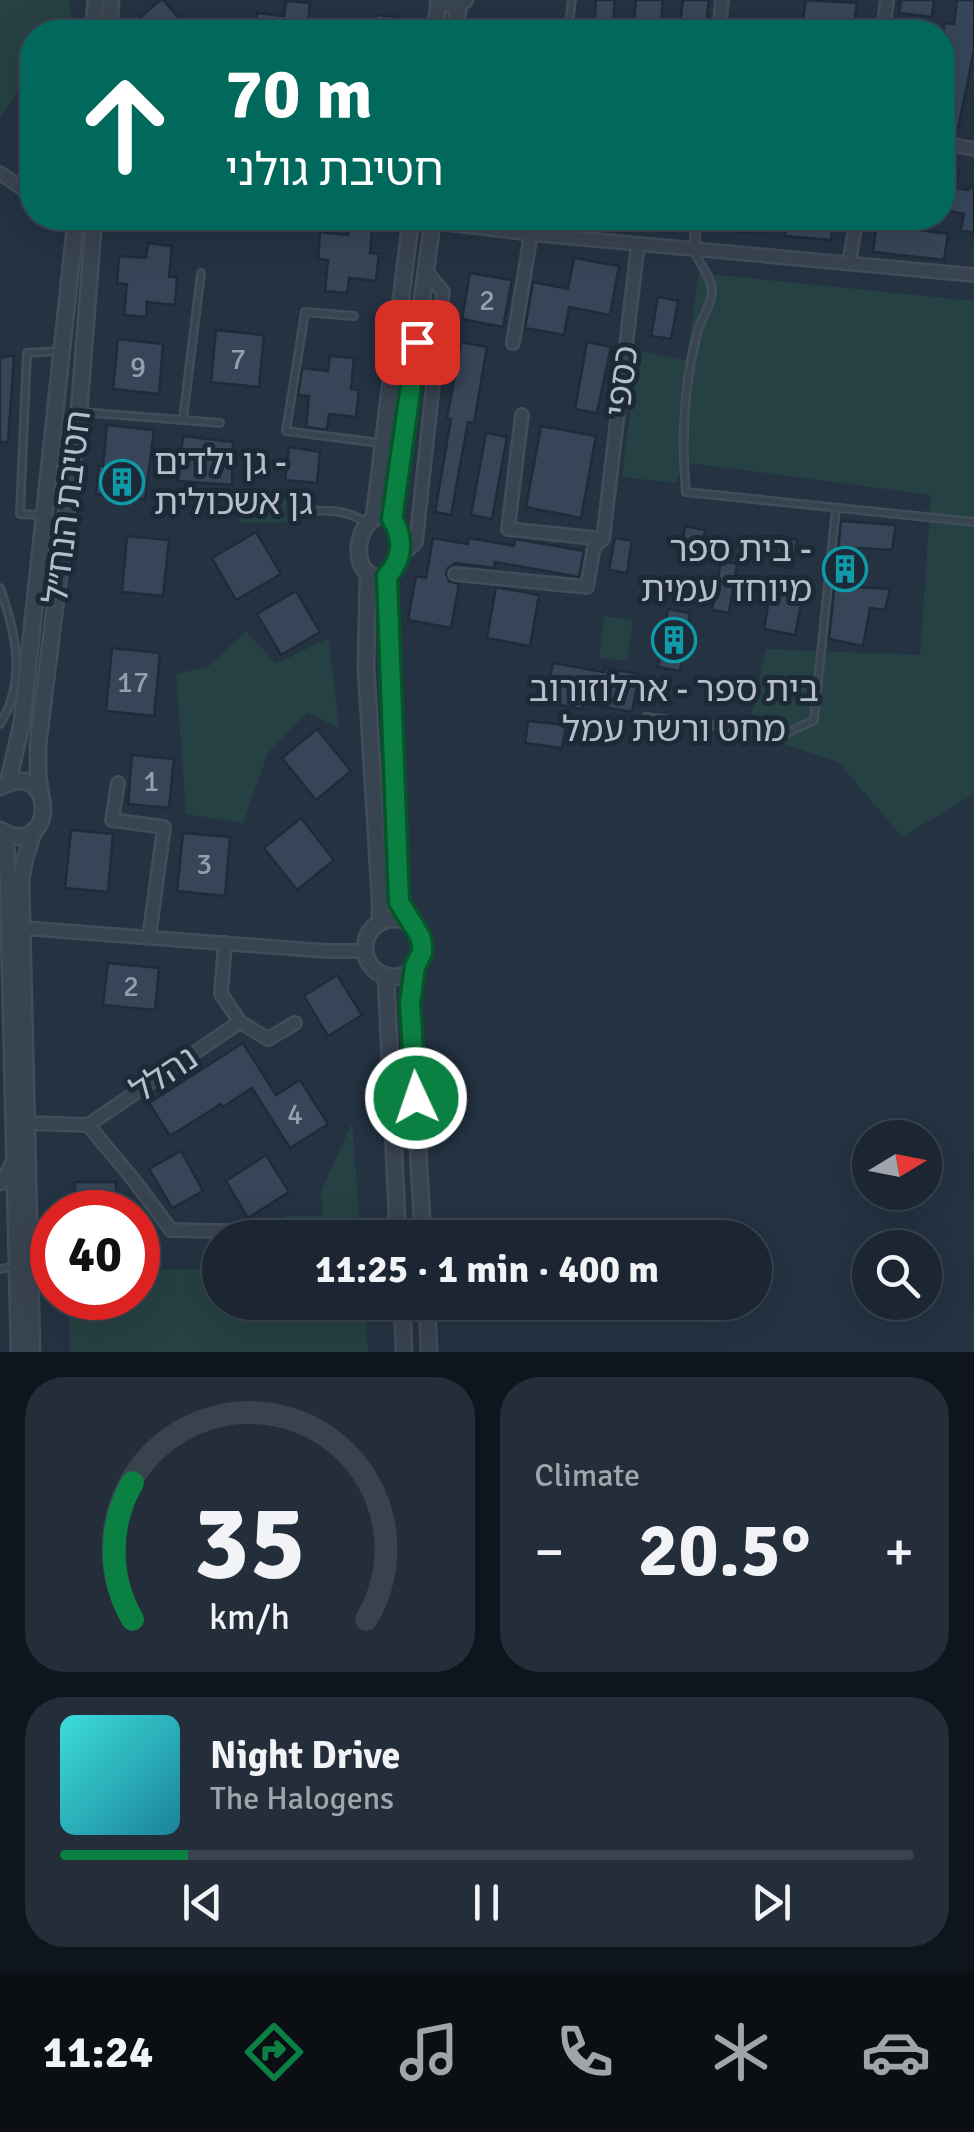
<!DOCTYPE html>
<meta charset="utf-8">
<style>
:root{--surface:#1b2632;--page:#242e3a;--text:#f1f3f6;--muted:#a0a5ac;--line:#39434d;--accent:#0b8043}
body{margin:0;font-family:Signika,"Noto Sans Hebrew",sans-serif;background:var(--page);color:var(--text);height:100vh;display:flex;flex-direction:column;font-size:38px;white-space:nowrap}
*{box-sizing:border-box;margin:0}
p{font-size:32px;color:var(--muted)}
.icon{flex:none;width:55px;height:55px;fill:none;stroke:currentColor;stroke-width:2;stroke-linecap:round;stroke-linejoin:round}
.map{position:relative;height:1352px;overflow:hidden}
.details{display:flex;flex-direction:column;gap:25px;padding:25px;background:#0f151c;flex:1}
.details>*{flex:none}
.banner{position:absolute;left:20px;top:20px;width:935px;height:210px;border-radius:40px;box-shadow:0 10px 40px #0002,0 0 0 2px var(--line);background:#00695c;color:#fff;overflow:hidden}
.needle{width:65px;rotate:80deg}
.buttons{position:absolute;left:852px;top:1120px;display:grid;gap:20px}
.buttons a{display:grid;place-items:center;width:90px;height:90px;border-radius:50%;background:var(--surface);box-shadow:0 10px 40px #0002,0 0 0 2px var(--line);font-size:50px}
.speed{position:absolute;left:30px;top:1190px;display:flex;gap:20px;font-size:50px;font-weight:700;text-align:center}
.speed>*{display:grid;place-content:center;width:130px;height:130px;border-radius:50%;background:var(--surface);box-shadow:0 10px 40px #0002,0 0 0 2px var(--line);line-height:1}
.speed .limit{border:15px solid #d22;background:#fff;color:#111}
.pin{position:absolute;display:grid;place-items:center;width:85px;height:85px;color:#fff;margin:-42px;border-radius:20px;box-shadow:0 5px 15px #0006}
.me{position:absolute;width:110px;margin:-55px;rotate:357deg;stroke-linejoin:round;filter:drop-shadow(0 0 8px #0008)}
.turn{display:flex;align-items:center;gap:35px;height:210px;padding:0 40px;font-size:45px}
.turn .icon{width:130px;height:130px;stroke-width:2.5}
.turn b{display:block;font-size:70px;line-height:85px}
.big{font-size:75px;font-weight:800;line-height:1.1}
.details .widget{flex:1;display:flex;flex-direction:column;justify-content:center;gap:15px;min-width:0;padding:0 35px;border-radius:40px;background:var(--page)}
.details .dial{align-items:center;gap:0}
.dial svg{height:260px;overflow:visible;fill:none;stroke:var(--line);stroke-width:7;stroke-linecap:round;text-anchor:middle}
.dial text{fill:var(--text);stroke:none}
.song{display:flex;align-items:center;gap:30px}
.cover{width:120px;height:120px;border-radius:15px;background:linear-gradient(135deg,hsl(180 70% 55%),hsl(190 70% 35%))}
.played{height:10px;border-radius:5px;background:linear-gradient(90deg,var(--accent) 15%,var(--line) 15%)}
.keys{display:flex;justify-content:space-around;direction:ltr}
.heat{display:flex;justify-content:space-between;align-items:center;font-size:55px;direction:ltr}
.details .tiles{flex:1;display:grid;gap:25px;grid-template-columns:1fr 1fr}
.widget:last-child{grid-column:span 2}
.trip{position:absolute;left:202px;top:1220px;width:570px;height:100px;border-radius:50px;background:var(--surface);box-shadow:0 10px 40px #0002,0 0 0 2px var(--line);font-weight:800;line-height:100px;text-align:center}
.tab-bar{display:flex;height:160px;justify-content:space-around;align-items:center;background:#0b0f14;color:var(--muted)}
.tab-bar .icon{width:70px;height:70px}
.tab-bar .selected{color:var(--accent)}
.tab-bar b{font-size:45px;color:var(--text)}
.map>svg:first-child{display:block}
</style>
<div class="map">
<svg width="974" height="1352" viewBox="0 0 974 1352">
<rect width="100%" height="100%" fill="#243242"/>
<path fill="#264143" d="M0,0H68L71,16L60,32H32V71L0,118Z
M699,273L974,301V794L902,837L838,762L747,732L766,649L920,655L931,495L682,462L677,483L622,477L638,351L686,360Z
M239,496L286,497L287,522L239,523Z
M604,616L633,620L627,661L599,658Z
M246,631L276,664L329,638L339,729L308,712L268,753L243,823L186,814L176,674L209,666Z
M352,1123L361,1237L271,1238L286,1216H323L321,1191Z
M138,1269L220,1270V1302L365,1303L368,1352H70L68,1298H138Z"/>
<path fill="#364658" stroke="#202b39" stroke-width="2.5" d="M160,0H163L191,32H139L132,25Z
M596,0H615L612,32H594Z
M636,0H663L660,32H633Z
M683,0H709L705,32H679Z
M806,0L857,3L854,25L803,19Z
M901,0H934L932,17L899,13Z
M957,0H974V50L958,129L942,126L944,23L954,24Z
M286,1L310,3L307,32H255L257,13L284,16Z
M376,15L400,17L399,32H375Z
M942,167L959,170L956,188L968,190V188H974V233L961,230L964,214L942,210Z
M611,218H677L675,232L610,224Z
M704,218H764L762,234L704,228Z
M787,218H833L831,240L785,236Z
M349,220L373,222L370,253L379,254L376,281L349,278L347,293L325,291L328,260L318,259L320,232L348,235Z
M877,221L904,225V228L948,234L944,260L873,252Z
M148,243L172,246L169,277H177L175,305L147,302L146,317L124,315L127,284L117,283L119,256L146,258Z
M574,258L619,266L610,315L569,307L564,335L525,328L533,282L568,289Z
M470,273L512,280L503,327L462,319Z
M658,297L678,301L671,339L651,336Z
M216,330L264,335L259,387L211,382Z
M118,339L163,344L159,394L113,389Z
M461,342L487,347L474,423L468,422L451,515L435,512L451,419L447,418Z
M587,342L611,347L597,413L575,409Z
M14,355L8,442H0V358Z
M330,356L354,358L351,389L359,390L356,417L329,414L327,430L306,427L309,396L298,395L302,368L328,371Z
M107,425L154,430L145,499L96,494L99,465L103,466Z
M541,426L596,436L581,518L526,507Z
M486,433L507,437L492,519L471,515Z
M183,436L233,442L232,485L178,481Z
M289,447L320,452L317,483L285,480Z
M841,521L896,525L892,550L858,548L855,587L890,589L885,610L870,608L863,646L829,639Z
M685,526L705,530L700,561L680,557Z
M256,532L281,574L236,600L212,558Z
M127,536L169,540L163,596L122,592Z
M780,536L797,540L792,568L775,565Z
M433,538L468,544L469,538L514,546L515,539L584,551L579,577L495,562L494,568L456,563L448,568L446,574L449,581L459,584L451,628L408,620L416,576L426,578Z
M615,538L632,541L627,573L609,570Z
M721,561L737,564L729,613L712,610Z
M496,587L539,595L530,646L487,638Z
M771,587L803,593L795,635L764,629Z
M296,591L320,632L281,655L257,614Z
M668,609L690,613L680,671L658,667Z
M112,648L160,653L154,716L106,711Z
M553,663L604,672L605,668L639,674L632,712L583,703L582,709L546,702Z
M528,721L566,725L562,748L525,743Z
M317,729L351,771L316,800L282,758Z
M132,755L174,759L169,808L128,804Z
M301,818L334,860L297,890L264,848Z
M71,830L113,834L108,892L65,888Z
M183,833L230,837L225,896L177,891Z
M108,963L159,968L155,1010L103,1005Z
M337,975L362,1015L328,1036L304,996Z
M243,1043L276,1095L300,1080L328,1124L290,1148L252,1088L223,1107L221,1104L170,1136L149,1103Z
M181,1151L203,1191L172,1208L149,1169Z
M266,1155L289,1192L248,1218L226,1181Z
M75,1182H116V1212H75Z"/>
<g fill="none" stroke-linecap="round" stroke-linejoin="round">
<defs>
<path id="service" d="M568,32L572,0
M695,253C700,265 711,276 712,289C713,304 700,319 697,334C684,385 681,439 686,492L974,522
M354,316L305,312L286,431L380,443
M82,412L220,423
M183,419L201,273
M294,511C319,511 346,507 366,523
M41,515L20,514L27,353L59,351
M0,588C16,633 27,681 0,724
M646,717L785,734L814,720L836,508
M0,1269L17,1266"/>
<path id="pedestrian" d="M694,249L697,218"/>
<path id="minor" d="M719,32L722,0
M883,32L887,0
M942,143L974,149
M0,173L32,195
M432,222L531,234L974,275
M849,263L857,218
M513,343L531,234
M522,415L508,529L603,539
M400,551L409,549L416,542L443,292L427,272
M455,574L587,587L594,547L603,539L638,244
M118,783L112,820L164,827L149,938
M23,928L326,951H365
M225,943L221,994L240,1022L268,1039L295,1023
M28,1123L88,1125L240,1022
M88,1125L133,1179L171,1230L271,1232"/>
<path id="tertiary" d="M438,0L452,5L465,0
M93,32L96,0
M109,32L111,0
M435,32L439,0
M455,32L459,4
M383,514C407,526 406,576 381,577C350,578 352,522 383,514Z
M374,517L411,218
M392,519L433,218
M368,573L366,667L380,899V922
M387,576L399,902L416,929
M8,783L22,722L76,218
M41,796L38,774V744L79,412L94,218
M0,830C57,863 57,755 1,787
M2,831L6,845L8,880L19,1352
M365 948a29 29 0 1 1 58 0a29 29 0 1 1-58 0Z
M415,967L410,1003L423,1238
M386,976L398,1238
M0,1182L6,1177L14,1162
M402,1302L404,1352
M427,1302L429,1352
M32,1352L21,879L25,859L34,830"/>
</defs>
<use href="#service" stroke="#424d5a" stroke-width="10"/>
<use href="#pedestrian" stroke="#424d5a" stroke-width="12"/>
<use href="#minor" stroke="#424d5a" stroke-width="16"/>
<use href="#tertiary" stroke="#424d5a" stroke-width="19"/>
<use href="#service" stroke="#394451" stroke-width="5"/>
<use href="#pedestrian" stroke="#394451" stroke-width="8"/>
<use href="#minor" stroke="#394451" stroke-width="11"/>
<use href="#tertiary" stroke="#394451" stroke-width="14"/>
</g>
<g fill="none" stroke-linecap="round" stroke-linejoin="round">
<defs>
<path id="route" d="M416,1098L410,1003L415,967L422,952V944L420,936L399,902L387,576C403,559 404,538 392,519L417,342"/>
</defs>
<use href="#route" stroke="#07532c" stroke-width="25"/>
<use href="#route" stroke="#0b8043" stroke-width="18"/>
</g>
<defs>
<symbol id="building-ring" viewBox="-11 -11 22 22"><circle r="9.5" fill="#1d2937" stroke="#0f9aa8" stroke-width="1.5"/><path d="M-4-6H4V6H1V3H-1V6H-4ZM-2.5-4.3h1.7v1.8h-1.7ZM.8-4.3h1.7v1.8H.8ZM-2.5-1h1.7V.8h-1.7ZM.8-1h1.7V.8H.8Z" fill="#0f9aa8"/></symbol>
</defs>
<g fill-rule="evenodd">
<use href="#building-ring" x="97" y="457" width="50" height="50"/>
<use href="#building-ring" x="820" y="544" width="50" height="50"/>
<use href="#building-ring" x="649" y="615" width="50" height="50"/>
</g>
<g text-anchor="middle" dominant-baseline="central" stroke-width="10" stroke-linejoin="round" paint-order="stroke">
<g font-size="30" fill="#939fad">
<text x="487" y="300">2</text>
<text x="238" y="359">7</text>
<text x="138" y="367">9</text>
<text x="133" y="682">17</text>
<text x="151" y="781">1</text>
<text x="204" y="864">3</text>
<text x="131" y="986">2</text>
<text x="295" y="1114">4</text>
</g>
<g font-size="35" fill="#b5bfcc" stroke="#1d2937">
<text transform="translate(622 381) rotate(-83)">כספי</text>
<text transform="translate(67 507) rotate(-83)">חטיבת הנח״ל</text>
<text transform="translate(164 1074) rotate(-34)">נהלל</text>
</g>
<g font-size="35" fill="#b5bfcc" stroke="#1d2937" text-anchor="start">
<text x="154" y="462">גן ילדים -<tspan x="154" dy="40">גן אשכולית</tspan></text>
<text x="812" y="549" text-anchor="end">בית ספר -<tspan x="812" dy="40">מיוחד עמית</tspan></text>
<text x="674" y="689" text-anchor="middle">בית ספר - ארלוזורוב<tspan x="674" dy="40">מחט ורשת עמל</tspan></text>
</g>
</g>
</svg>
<div class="buttons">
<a><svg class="needle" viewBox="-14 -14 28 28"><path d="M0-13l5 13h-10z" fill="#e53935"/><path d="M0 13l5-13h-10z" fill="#a0a5ac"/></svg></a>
<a><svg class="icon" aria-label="search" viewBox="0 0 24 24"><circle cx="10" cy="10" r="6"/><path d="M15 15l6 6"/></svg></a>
</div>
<div class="speed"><div class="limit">40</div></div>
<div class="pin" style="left:417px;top:342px;background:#d93025"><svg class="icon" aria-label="arrive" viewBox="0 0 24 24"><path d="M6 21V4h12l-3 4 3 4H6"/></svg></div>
<svg class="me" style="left:416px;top:1098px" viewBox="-20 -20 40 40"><circle r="17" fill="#0b8043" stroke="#fff" stroke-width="3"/><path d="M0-11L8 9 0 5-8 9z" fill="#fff"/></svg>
<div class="trip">11:25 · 1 min · 400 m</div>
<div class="banner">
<div class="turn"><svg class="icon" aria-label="ahead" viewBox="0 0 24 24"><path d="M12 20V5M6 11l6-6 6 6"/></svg><div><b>70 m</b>חטיבת גולני</div></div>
</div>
</div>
<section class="details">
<div class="tiles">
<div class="widget dial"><svg viewBox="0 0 100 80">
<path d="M14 69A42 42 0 1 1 86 69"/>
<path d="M14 69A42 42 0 0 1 14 27" stroke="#0b8043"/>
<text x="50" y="56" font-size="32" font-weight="700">35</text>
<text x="50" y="72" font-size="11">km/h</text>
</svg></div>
<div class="widget"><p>Climate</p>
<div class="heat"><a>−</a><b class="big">20.5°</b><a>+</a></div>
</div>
<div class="widget">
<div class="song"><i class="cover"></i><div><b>Night Drive</b><p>The Halogens</p></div></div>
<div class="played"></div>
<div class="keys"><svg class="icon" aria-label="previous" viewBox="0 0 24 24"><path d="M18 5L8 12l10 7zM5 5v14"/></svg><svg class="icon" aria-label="pause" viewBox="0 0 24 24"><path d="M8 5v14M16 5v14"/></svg><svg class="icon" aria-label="next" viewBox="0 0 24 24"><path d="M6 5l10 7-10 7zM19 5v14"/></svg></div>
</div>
</div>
</section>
<nav class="tab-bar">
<b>11:24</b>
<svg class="icon selected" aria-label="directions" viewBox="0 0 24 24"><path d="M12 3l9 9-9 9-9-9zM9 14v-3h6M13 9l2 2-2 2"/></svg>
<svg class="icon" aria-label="music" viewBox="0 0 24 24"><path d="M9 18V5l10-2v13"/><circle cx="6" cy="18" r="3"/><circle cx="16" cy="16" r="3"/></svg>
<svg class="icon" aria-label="phone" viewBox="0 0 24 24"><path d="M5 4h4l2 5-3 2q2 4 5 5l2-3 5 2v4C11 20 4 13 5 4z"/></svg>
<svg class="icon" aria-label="climate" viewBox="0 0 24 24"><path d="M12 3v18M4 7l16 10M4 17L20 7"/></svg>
<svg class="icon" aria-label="car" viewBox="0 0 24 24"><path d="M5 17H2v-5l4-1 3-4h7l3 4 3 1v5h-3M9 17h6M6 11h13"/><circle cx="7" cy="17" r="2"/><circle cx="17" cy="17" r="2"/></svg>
</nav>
